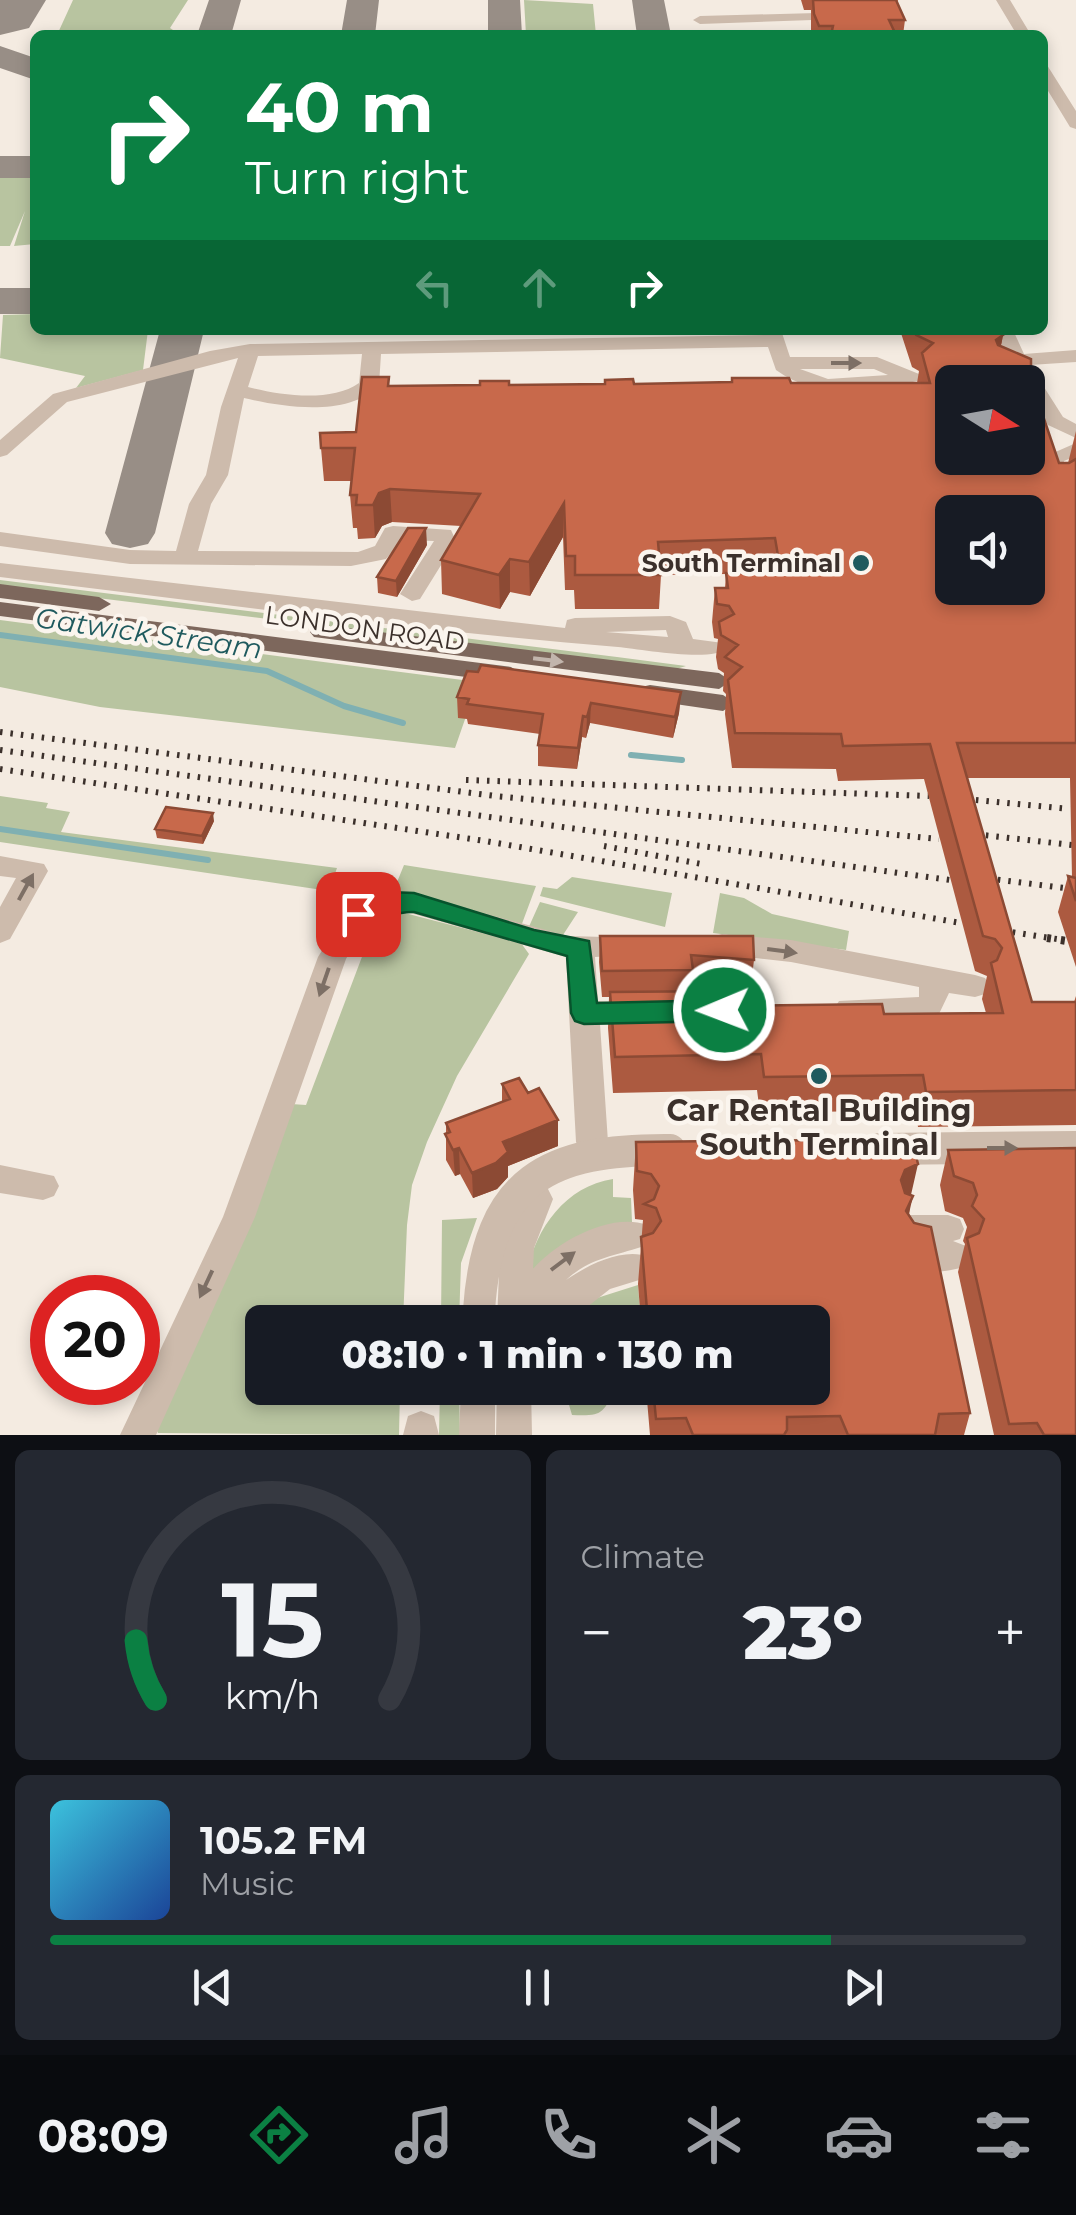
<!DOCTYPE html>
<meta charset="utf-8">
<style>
:root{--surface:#171b24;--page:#242831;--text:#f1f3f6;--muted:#9ea1a6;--line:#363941;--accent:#0b8043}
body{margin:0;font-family:Montserrat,sans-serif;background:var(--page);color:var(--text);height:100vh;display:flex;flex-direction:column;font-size:38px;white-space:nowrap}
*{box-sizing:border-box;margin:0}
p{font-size:32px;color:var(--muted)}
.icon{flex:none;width:55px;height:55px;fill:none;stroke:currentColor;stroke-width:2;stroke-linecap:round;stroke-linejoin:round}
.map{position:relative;height:1435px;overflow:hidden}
.panel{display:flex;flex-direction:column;gap:15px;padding:15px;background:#0d0f14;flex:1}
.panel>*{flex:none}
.top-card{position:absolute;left:30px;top:30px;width:1018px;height:305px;border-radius:15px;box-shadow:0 5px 15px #0003;background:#0b8043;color:#fff;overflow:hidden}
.needle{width:65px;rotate:101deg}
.fabs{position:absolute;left:935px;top:365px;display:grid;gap:20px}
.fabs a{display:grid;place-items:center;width:110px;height:110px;border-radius:15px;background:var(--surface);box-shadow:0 5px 15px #0003;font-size:50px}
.speed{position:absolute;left:30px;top:1275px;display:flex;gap:20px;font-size:50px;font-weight:700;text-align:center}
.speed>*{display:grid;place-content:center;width:130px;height:130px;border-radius:50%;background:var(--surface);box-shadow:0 5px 15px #0003;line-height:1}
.speed .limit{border:15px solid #d22;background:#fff;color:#111}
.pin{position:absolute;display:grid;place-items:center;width:85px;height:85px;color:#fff;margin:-42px;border-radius:20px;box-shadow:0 5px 15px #0006}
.me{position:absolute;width:110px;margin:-55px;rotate:269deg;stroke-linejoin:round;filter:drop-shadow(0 0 8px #0008)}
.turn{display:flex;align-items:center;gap:35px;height:210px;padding:0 50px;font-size:45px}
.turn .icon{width:130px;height:130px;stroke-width:2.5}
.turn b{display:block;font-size:70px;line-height:85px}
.lanes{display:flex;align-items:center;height:95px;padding:0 50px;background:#0003;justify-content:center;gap:50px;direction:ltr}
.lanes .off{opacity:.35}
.big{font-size:75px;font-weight:800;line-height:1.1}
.panel .card{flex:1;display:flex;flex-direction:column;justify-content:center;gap:15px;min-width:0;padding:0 35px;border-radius:15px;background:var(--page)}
.panel .dial{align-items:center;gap:0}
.dial svg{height:260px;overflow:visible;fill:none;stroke:var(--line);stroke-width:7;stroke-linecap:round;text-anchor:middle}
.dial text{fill:var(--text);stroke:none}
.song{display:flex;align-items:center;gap:30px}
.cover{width:120px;height:120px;border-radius:15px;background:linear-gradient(135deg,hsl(190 70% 55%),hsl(220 70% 35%))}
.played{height:10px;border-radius:5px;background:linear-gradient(90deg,var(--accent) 80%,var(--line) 80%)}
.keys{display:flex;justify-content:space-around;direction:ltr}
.heat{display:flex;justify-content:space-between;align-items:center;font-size:55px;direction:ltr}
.panel .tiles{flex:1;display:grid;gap:15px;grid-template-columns:1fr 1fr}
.card:last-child{grid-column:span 2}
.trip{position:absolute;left:245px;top:1305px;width:585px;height:100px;border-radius:15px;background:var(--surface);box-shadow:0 5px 15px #0003;font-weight:800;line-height:100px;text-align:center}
.tab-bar{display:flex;height:160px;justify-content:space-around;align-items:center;background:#090b0e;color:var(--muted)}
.tab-bar .icon{width:70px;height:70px}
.tab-bar .current{color:var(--accent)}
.tab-bar b{font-size:45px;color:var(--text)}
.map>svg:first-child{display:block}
</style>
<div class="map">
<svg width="1076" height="1435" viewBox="0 0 1076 1435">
<rect width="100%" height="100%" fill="#f4ebe1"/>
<path fill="#b8c4a0" d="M73,0H188L170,28L176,32L172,35H57Z
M524,0L593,4L596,35H526Z
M0,178H35V244L14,246L25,211L10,246H0Z
M35,314V330H148L143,370L76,388L85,376L0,358L3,315Z
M0,580L617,657L686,666L676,669L0,586Z
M0,620L478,682L455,748L100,707L0,687Z
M0,796L48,803L46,808L70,812L61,832L337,868L329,891L0,842Z
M404,865L536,886L520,929L415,895L393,892Z
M572,877L672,893L665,927L540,896L543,887L557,889Z
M720,893L744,898L772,914L849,931L846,950L713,933Z
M540,902L578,912L563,935L527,931Z
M397,911L521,943L529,954L457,1076L427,1142L412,1185L407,1225L403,1322H262V1388H400L399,1435L158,1433L156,1428L291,1104L306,1105L371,933L388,935Z
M613,1179V1197L631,1198L632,1222L527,1272C536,1228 566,1186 613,1179Z
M477,1218L461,1263L459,1322H441L442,1220Z
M638,1285L641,1322H569L597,1298Z
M440,1388H459L460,1435H439Z
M564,1388H617C601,1414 604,1416 572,1415Z"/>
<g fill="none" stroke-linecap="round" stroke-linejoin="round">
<path stroke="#7fb0b2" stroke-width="6" d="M0,635L267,671L344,706L403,723
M631,755L682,760
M0,829L208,860"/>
<path fill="#988e86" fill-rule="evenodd" d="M209,0H241L231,35H197Z
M347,0H379L375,35H341Z
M488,0H520L522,35H488Z
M632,0H664L671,35H637Z
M0,46L35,58V80L0,68Z
M0,156H35V178H0Z
M0,288H35V314H0Z
M160,330H204L155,533L148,544L130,548L112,544L105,533Z"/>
<path fill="#988e86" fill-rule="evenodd" d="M0,0H46L29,28L0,35Z"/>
<path fill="#cdbbac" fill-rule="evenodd" d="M996,0H1010L1031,35H1017Z
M817,13V19L812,20L700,24L693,20L700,16Z
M1042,64L1047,65L1076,111V129L1070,127L1042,81Z
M763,330H781L790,357H877L924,376L921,380C872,392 819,401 776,370L768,347L381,354L379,385C349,418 282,407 244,398L228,475L211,504L198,551L358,552L375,546L385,528L393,526L451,530L456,541L420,599L412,601L400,594L434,541L402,540L386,559L351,566L130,564L0,546V532L130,550L176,551L189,504L206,475L221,407L238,358L67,402L7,455L0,457V440L53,394L210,351L250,344L764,335ZM362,354L359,383C331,403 279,395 248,387L258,356ZM800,369H874L888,375L828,379Z
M997,330H1013L1024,354L1076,350V362L1030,365L1063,417L1076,424V438L1048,425L1041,414L1028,420V382H1011L1008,378L1015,373L1011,366L995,364L992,360L1005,354Z
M1076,443V456L1064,461L1063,469L1069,483L1058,489L1050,488L1041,469L1044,457Z
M0,563L565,628L567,620L575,618L670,616L686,622L693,639L723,643L727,648C714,663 640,649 618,647C411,630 206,602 0,577ZM666,630L668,637L606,632Z
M0,856L44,864L48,871L10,939L0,943V907L16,878L0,876Z
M407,892L568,936L642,938L646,946L642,954L595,957L598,1001L649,1004L654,1012L649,1020L600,1024L608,1142L603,1151L592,1155L581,1151L576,1142L566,957L407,912C367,916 366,926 346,959L255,1217L156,1435H120L223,1217L318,957L349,907L376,895Z
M722,934L791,940L975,975L985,978L990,986L985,994L975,997L949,993L938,1016L928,1019L849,1020L839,1017L834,1009L839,1001L919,997V987L791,962L712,953L708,945L712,937Z
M0,1165L54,1176L59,1186L54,1196L43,1200L0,1193Z
M537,1185L548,1189L553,1199L534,1248L533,1269C557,1242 610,1212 647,1225L652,1235L647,1245C616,1256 591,1257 566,1280C588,1265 623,1247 649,1257L654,1267L649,1277L610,1289L568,1322H497L500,1248L526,1189Z
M910,1215H948L960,1219L964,1229L960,1239L953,1241L966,1246L971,1256L966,1266C947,1273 923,1274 904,1267L899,1257L904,1247L914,1243L898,1239L894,1229L898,1219Z
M461,1388H495V1435H459Z
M497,1388H531L532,1435H496Z
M421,1411L434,1416L439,1435H403L408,1416Z"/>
<path fill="#7d675c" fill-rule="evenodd" d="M0,584L99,597L111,604L99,611L0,598Z
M0,602L511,667L523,675L511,683L0,616Z
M322,625L719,673L731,681L719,689L314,637L310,632L314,627Z
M650,685L723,695L735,703L723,711L641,699L638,693L641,687Z"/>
<path stroke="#3b302b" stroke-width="6" stroke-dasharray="2.5 8" stroke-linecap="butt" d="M0,732L495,796L939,839
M0,750L950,880
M0,769L485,841L961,923
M466,780L929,796
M955,798L1070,809
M965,833L1072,845
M604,846L707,865
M977,877L1072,889
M992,929L1063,940"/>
<path stroke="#3b302b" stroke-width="8" stroke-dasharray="4 10" stroke-linecap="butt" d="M1047,938L1067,941"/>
<path stroke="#cdbbac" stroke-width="32" d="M880,1149L1076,1147
M479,1310C488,1179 548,1149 670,1150"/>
</g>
<path fill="#ac5a40" d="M801,0H898L897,3L905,20L903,35H811V10H804Z
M900,330H1000V333L1003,335L1001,346L952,382L1059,463H1068L1076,431V967L1058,912L1068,876L1072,877L1070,778H967L1032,1002H1074L1076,996V1125L918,1127L915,1110L760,1113L757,1090L613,1093L608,1028L609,997H602L599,962L600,936L754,960L751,985L692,981L691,991L732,1006L884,1014L986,1013L982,999L987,976L975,971L924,779L838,781L836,769L732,768L725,714L726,694L723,691L724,673L718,669L716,657L718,639L714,638L712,622L715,588H725L726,574L661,575L659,609H575L574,590H565L563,537L530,596L510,592L500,609L442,594L441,560L461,526L392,522L382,526L375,538L358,539L357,528H353L350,495L351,481H324L321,448L356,432L390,386L917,383L919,371L912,367Z
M427,545L397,597L378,593L377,577Z
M681,692L679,713L673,738L590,723L586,738L582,737L577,769L538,766V745L540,734L468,724L467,719L458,718L457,697Z
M214,821L203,844L157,838L155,829Z
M502,1084L558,1146L508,1166V1177L497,1189L473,1198L460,1174L455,1176L446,1160V1123L502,1102Z
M636,1142L911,1195L909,1215L970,1413L964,1435H650L646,1388H812V1322H641L638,1284L643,1220L635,1219L633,1190Z
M1076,1148V1435H994L958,1272L965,1244L963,1241L967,1227L963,1218L945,1211L940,1185L948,1150Z"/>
<path fill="#8c4a34" d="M994,330H1000L999,338L1003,335L997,367Z
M1031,367L1028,383L1015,382L1016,378Z
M390,489L392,522L382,526L375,538L373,505L379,493Z
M564,503L563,537L530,596L529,562Z
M426,528L427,545L397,597L396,581Z
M510,559V592L500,609L499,575Z
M681,692L679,713L673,738L675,717Z
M591,703L590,723L586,738L587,717Z
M583,716L582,737L577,769L578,748Z
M213,813L214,821L203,844L202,836Z
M558,1120V1146L508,1166V1177L497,1189L473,1198L472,1173L503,1142Z
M459,1148L460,1174L455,1176L453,1150Z
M918,1164L908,1208L913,1196L902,1244L901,1180L905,1170Z"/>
<path fill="#c8694b" stroke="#8c4a34" stroke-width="2.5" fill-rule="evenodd" d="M813,0H896L905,20H889L896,35H831L833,26H819L814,14Z
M915,330H994L1003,335L996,340L998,345L1031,359V367L1016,378L1018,382H952V458H1028V406L1029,410H1041L1059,463H1069L1076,459V743H957L1032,1002H1076V1090L926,1092L923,1075L764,1077L761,1054L615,1057L610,992L730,991L732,1006L882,1004L884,1014L1003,1013L991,963L997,960L1002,948L995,939L983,936L930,744L843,746L841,734L735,733L728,680L742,667L725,657L738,645L721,635L719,622L734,614L729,606L717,604L715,588H728L726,573H781L775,538L658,542L661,575H575V556H566L564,503L529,562L510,559L499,575L441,560L480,494L390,489L379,493L373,505H356L357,495H350L355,448H321L320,433L356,432L362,377H389L388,386L480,385V381H509V385L605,384V380L633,379L634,384L732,382V378H789L791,383H930L922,353L933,343L916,335ZM952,512H1028V588H952Z
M408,528H426L396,581L377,577Z
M481,665L681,692L675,717L591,703L587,717L583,716L578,748L538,745L543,714L467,704L469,699L457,697L467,671L478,672Z
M166,807L213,813L202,836L155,829Z
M1068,876L1076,878V901Z
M600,936H753L754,960L691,955L693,970L602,971Z
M519,1078L528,1093L539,1088L558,1120L503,1142L508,1152L496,1163L472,1173L459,1148L453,1150L445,1134L450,1132L446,1123L510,1099L502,1084Z
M912,1139L918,1164L905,1170L901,1180L905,1193L913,1196L906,1211L914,1223L931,1227L970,1413L939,1414L935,1435H848L840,1416L787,1417V1430L784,1435H693L686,1418L656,1419L653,1388H812V1322H648L641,1237L653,1233L661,1221L656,1208L644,1204L654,1199L659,1186L651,1174L637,1171L636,1142Z
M1076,1148V1435H1044L1037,1423L1009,1424L967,1238L979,1233L984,1219L972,1206L977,1195L973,1183L954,1176L948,1150Z"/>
<defs><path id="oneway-solid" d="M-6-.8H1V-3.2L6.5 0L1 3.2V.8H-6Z" transform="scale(2.5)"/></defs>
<g fill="#7d6f65">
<use href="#oneway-solid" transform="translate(846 363)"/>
<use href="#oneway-solid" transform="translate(26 887) rotate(-61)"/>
<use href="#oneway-solid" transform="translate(782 951) rotate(8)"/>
<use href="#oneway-solid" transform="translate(324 982) rotate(109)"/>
<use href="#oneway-solid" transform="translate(1002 1148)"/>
<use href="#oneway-solid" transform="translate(563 1261) rotate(-37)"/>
<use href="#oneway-solid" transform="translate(206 1284) rotate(115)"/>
</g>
<use fill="#c2b5ac" href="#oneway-solid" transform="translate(548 660) rotate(7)"/>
<path fill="#0b8043" stroke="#07532c" stroke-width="2.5" d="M388,892L414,893L534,930L589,941L597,1003L724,1000L733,1003L737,1010L733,1018L724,1021L584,1024L575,1021L571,1013L567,956L414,912C391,911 366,926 349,921L346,914L349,908Z"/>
<g fill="#1f5a5e" stroke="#fbf5ee" stroke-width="4">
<circle cx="861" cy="563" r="10"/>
<circle cx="819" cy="1076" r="10"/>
</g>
<g text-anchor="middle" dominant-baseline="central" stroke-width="9" stroke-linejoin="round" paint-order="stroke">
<g font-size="25" font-weight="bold" fill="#3b302b" stroke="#fbf5ee" text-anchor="end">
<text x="841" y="563">South Terminal</text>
</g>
<g font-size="25" fill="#3b302b" stroke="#fbf5ee">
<text transform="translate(365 628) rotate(8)">LONDON ROAD</text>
</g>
<g font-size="28" font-style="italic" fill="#1f5a5e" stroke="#fbf5ee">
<text transform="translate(149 633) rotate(8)">Gatwick Stream</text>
</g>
<g font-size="30" font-weight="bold" fill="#3b302b" stroke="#fbf5ee">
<text x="819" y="1110">Car Rental Building<tspan x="819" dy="34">South Terminal</tspan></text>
</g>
</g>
</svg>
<div class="fabs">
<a><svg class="needle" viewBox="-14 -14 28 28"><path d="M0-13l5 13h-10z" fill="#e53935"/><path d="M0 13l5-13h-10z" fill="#9ea1a6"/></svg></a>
<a><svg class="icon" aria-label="sound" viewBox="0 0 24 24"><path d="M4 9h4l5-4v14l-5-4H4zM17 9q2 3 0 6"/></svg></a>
</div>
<div class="speed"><div class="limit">20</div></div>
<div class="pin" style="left:358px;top:914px;background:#d93025"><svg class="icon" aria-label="arrive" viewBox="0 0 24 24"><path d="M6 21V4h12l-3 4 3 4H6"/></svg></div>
<svg class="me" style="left:724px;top:1010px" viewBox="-20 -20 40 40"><circle r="17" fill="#0b8043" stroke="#fff" stroke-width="3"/><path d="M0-11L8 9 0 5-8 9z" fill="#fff"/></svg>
<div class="trip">08:10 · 1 min · 130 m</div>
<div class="top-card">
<div class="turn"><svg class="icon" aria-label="right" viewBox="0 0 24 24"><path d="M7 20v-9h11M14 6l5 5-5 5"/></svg><div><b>40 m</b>Turn right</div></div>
<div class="lanes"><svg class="icon off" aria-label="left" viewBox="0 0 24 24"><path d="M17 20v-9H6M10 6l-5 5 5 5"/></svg><svg class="icon off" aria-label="ahead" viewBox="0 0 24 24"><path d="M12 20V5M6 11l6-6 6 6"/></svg><svg class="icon" aria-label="right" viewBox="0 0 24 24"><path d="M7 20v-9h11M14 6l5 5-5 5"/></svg></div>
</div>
</div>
<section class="panel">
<div class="tiles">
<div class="card dial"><svg viewBox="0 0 100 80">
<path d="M14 69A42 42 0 1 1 86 69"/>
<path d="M14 69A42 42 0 0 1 8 51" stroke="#0b8043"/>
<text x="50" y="56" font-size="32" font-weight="700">15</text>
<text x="50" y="72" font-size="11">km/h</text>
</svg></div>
<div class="card"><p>Climate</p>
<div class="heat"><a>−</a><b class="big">23°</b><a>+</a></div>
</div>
<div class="card">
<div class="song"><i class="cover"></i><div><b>105.2 FM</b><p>Music</p></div></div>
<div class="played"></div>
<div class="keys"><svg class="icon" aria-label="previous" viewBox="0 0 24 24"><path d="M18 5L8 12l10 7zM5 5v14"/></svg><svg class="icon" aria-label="pause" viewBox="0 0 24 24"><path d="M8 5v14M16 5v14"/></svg><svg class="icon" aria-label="next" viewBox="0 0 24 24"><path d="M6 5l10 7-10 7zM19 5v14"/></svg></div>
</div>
</div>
</section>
<nav class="tab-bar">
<b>08:09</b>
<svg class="icon current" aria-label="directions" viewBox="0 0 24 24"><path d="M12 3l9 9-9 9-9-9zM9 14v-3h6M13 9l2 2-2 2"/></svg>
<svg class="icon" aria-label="music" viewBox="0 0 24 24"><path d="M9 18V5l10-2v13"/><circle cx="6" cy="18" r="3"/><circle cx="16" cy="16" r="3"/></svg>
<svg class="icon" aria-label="phone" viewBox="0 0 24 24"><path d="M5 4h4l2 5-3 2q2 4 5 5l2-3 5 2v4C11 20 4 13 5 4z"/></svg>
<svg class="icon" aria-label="climate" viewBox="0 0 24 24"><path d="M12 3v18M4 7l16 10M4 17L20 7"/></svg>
<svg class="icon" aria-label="car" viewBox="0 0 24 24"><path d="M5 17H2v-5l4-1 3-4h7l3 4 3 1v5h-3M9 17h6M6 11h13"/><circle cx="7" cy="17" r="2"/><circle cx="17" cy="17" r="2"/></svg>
<svg class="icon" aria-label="filters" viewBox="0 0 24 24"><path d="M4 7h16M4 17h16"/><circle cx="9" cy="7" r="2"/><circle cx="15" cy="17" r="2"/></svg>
</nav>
